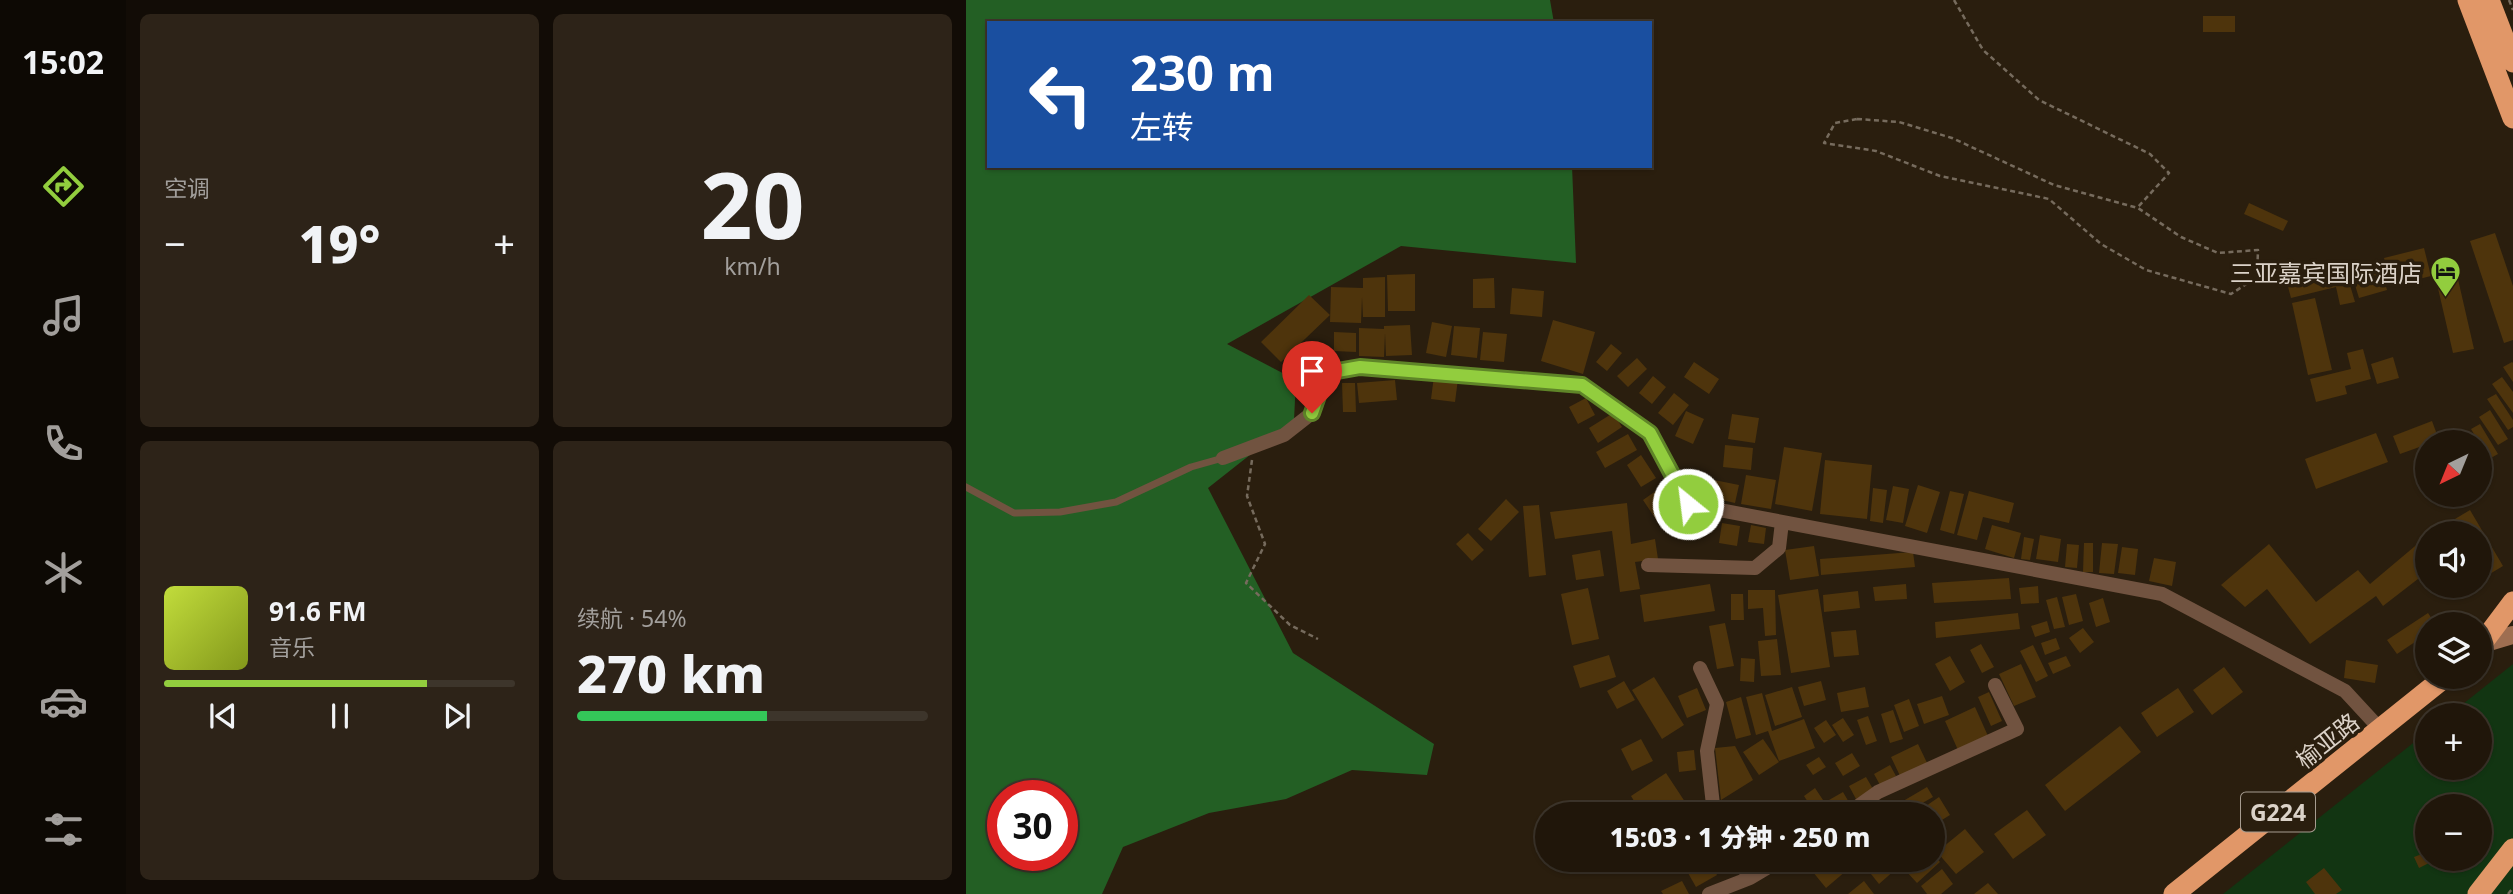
<!DOCTYPE html>
<html lang="zh">
<meta charset="utf-8">
<style>
:root{--surface:#20160a;--page:#2d2318;--text:#f1f3f6;--muted:#a29f9c;--line:#3d352b;--accent:#92cd3e}
body{margin:0;font-family:"Noto Sans","Noto Sans SC",sans-serif;background:var(--page);color:var(--text);height:100vh;display:flex;flex-direction:column;font-size:26px;white-space:nowrap}
*{box-sizing:border-box;margin:0}
p{font-size:23px;color:var(--muted)}
.icon{flex:none;width:38px;height:38px;fill:none;stroke:currentColor;stroke-width:2;stroke-linecap:round;stroke-linejoin:round}
.map{position:relative;flex:1;overflow:hidden}
.panel{display:flex;flex-direction:column;gap:14px;padding:14px;background:#120c06;width:840px}
.panel>*{flex:none}
.banner{position:absolute;left:21px;top:21px;width:665px;height:147px;border-radius:0px;box-shadow:0 2px 5px #0004,0 0 0 2px var(--line);background:#1a4fa0;color:#fff;overflow:hidden}
.needle{width:46px;rotate:223deg}
.buttons{position:absolute;left:1449px;top:430px;display:grid;gap:14px}
.buttons a{display:grid;place-items:center;width:77px;height:77px;border-radius:50%;background:var(--surface);box-shadow:0 2px 5px #0004,0 0 0 2px var(--line);font-size:35px}
.speed{position:absolute;left:21px;top:780px;display:flex;gap:14px;font-size:35px;font-weight:700;text-align:center}
.speed>*{display:grid;place-content:center;width:91px;height:91px;border-radius:50%;background:var(--surface);box-shadow:0 2px 5px #0004,0 0 0 2px var(--line);line-height:1}
.speed .limit{border:10px solid #d22;background:#fff;color:#111}
.pin{position:absolute;display:grid;place-items:center;width:60px;height:60px;color:#fff;margin:-72px -30px;border-radius:50% 50% 50% 0;rotate:-45deg;box-shadow:0 0 7px #0007}
.pin .icon{rotate:45deg}
.me{position:absolute;width:77px;margin:-38px;rotate:331deg;stroke-linejoin:round;filter:drop-shadow(0 0 5px #0008)}
.turn{display:flex;align-items:center;gap:24px;height:147px;padding:0 28px;font-size:32px}
.turn .icon{width:91px;height:91px;stroke-width:2.5}
.turn b{display:block;font-size:49px;line-height:60px}
.big{font-size:52px;font-weight:800;line-height:1.1}
.panel .tile{flex:1;display:flex;flex-direction:column;justify-content:center;gap:10px;min-width:0;padding:0 24px;border-radius:10px;background:var(--page)}
.panel .dial{align-items:center;gap:0}
.dial b{font-size:91px;line-height:1}
.song{display:flex;align-items:center;gap:21px}
.cover{width:84px;height:84px;border-radius:10px;background:linear-gradient(135deg,hsl(70 70% 55%),hsl(70 70% 35%))}
.played{height:7px;border-radius:4px;background:linear-gradient(90deg,var(--accent) 75%,var(--line) 75%)}
.keys{display:flex;justify-content:space-around;direction:ltr}
.heat{display:flex;justify-content:space-between;align-items:center;font-size:38px;direction:ltr}
.charge{height:10px;border-radius:5px;background:linear-gradient(90deg,#34c759 54%,var(--line) 0)}
.panel .tiles{flex:1;display:grid;gap:14px;grid-template-columns:repeat(2,1fr)}
.trip{position:absolute;left:569px;top:802px;width:410px;height:70px;border-radius:35px;background:var(--surface);box-shadow:0 2px 5px #0004,0 0 0 2px var(--line);font-weight:800;line-height:70px;text-align:center}
main{display:flex;flex:1;min-height:0}
.menu{display:flex;flex-direction:column;width:126px;justify-content:space-around;align-items:center;background:#0d0904;color:var(--muted)}
.menu .icon{width:49px;height:49px}
.menu .current{color:var(--accent)}
.menu b{font-size:32px;color:var(--text)}
.map>svg:first-child{display:block}
</style>
<main>
<nav class="menu">
<b>15:02</b>
<svg class="icon current" aria-label="directions" viewBox="0 0 24 24"><path d="M12 3l9 9-9 9-9-9zM9 14v-3h6M13 9l2 2-2 2"/></svg>
<svg class="icon" aria-label="music" viewBox="0 0 24 24"><path d="M9 18V5l10-2v13"/><circle cx="6" cy="18" r="3"/><circle cx="16" cy="16" r="3"/></svg>
<svg class="icon" aria-label="phone" viewBox="0 0 24 24"><path d="M5 4h4l2 5-3 2q2 4 5 5l2-3 5 2v4C11 20 4 13 5 4z"/></svg>
<svg class="icon" aria-label="climate" viewBox="0 0 24 24"><path d="M12 3v18M4 7l16 10M4 17L20 7"/></svg>
<svg class="icon" aria-label="car" viewBox="0 0 24 24"><path d="M5 17H2v-5l4-1 3-4h7l3 4 3 1v5h-3M9 17h6M6 11h13"/><circle cx="7" cy="17" r="2"/><circle cx="17" cy="17" r="2"/></svg>
<svg class="icon" aria-label="filters" viewBox="0 0 24 24"><path d="M4 7h16M4 17h16"/><circle cx="9" cy="7" r="2"/><circle cx="15" cy="17" r="2"/></svg>
</nav>
<section class="panel">
<div class="tiles">
<div class="tile"><p>空调</p>
<div class="heat"><a>−</a><b class="big">19°</b><a>+</a></div>
</div>
<div class="tile dial"><b>20</b><p>km/h</p></div>
<div class="tile">
<div class="song"><i class="cover"></i><div><b>91.6 FM</b><p>音乐</p></div></div>
<div class="played"></div>
<div class="keys"><svg class="icon" aria-label="previous" viewBox="0 0 24 24"><path d="M18 5L8 12l10 7zM5 5v14"/></svg><svg class="icon" aria-label="pause" viewBox="0 0 24 24"><path d="M8 5v14M16 5v14"/></svg><svg class="icon" aria-label="next" viewBox="0 0 24 24"><path d="M6 5l10 7-10 7zM19 5v14"/></svg></div>
</div>
<div class="tile"><p>续航 · 54%</p><b class="big">270 km</b><div class="charge"></div></div>
</div>
</section>
<div class="map">
<svg width="1547" height="894" viewBox="0 0 1547 894">
<rect width="100%" height="100%" fill="#2a1e0e"/>
<path fill="#123512" fill-rule="evenodd" d="M1547,664V894H1257L1461,732V768H1514V716H1482ZM1461,807H1514V859H1461Z"/>
<path fill="#235f24" fill-rule="evenodd" d="M0,0H584L588,23H23V166H606L610,263L435,246L261,344L330,380L328,420L242,488L327,653L468,744L461,775L386,770L320,799L243,813L157,847L136,894H0ZM37,796H96V856H37Z"/>
<path fill="#4e340c" d="M1237,16H1269V32H1237Z
M1283,203L1322,221L1317,231L1278,214Z
M1529,233L1547,286V340L1538,343L1504,241Z
M1458,248L1465,276L1425,286L1418,258Z
M1413,263L1421,290L1393,298L1385,272Z
M1489,266L1508,349L1487,353L1468,271Z
M1379,268L1389,302L1374,305L1370,287L1325,298L1321,283Z
M449,274V311H422L421,275Z
M419,277V317H397L396,297L395,323L364,322L365,287L397,288V278Z
M528,278L529,308H507V279Z
M546,288L578,291L576,317L544,314Z
M343,295L364,315L315,362L295,342Z
M1349,298L1366,370L1342,375L1326,303Z
M587,320L629,332L617,374L575,361Z
M466,322L486,326L480,357L460,353Z
M444,325L446,355L420,356L419,333L418,357L393,356V328L418,329V326Z
M488,326L514,328L511,358L485,355Z
M368,332L390,333V352L368,351Z
M517,332L541,334L538,362L514,360Z
M645,344L656,353L641,371L630,362Z
M1397,349L1405,379L1379,386L1381,394L1350,402L1344,379L1385,369L1381,353Z
M1427,357L1433,378L1411,384L1405,364Z
M671,358L681,369L662,387L651,376Z
M728,362L753,379L743,394L718,377Z
M1546,362L1547,363V382L1537,367Z
M468,376L492,379L489,402L465,399Z
M687,376L700,387L686,404L673,393Z
M1536,377L1547,392V413L1526,384Z
M429,380L431,400L393,403L391,383Z
M376,383H389L390,412H377Z
M708,393L723,405L707,425L692,413Z
M1530,394L1547,420V427L1542,430L1521,399Z
M620,398L629,415L612,424L603,407Z
M1524,410L1542,439L1532,445L1513,417Z
M720,411L738,419L727,444L709,436Z
M647,413L656,427L632,443L623,428Z
M766,414L793,418L789,443L762,439Z
M1466,421L1473,440L1434,454L1427,436Z
M1514,424L1532,454L1523,459L1505,429Z
M1410,433L1422,462L1350,489L1339,459Z
M662,434L671,450L639,468L630,452Z
M759,445L787,448L785,470L757,467Z
M818,447L856,453L846,511L809,504Z
M675,455L690,478L675,487L661,465Z
M859,460L906,465L901,519L854,514Z
M780,475L810,480L805,509L775,504Z
M738,478L773,485L769,503L734,495Z
M952,485L974,492L961,533L939,526Z
M927,486L943,489L937,523L920,520Z
M694,488L709,510L691,521L677,500Z
M907,488L921,490L917,523L904,521Z
M984,491L998,494L988,534L974,530Z
M1003,491L1048,503L1043,523L1017,517L1011,540L991,535Z
M540,499L553,512L525,541L512,529Z
M661,503L665,544L689,539L692,559L669,562L674,589L654,592L646,531L589,539L584,512Z
M573,505L580,575L563,577L557,506Z
M1504,510L1537,566L1517,578L1514,572V534H1491L1484,522Z
M756,523L774,526L771,546L753,543Z
M785,525L800,528L798,544L782,542Z
M1026,525L1055,533L1048,558L1019,549Z
M502,533L518,550L506,561L490,544Z
M1074,535L1095,539L1092,562L1070,559Z
M1461,536V572L1417,606L1410,596L1344,644L1301,589L1279,607L1255,585L1303,544L1350,602L1392,570L1404,584Z
M1058,537L1068,539L1064,560L1055,559Z
M1118,543H1127V572H1117Z
M1136,543L1152,544L1148,574L1133,573Z
M1101,544L1113,545L1111,568L1099,567Z
M848,546L853,576L824,580L819,550Z
M1156,547L1172,549L1169,575L1152,573Z
M634,550L638,576L610,580L606,555Z
M947,552L949,567L855,575L854,559Z
M1188,558L1210,562L1206,586L1183,581Z
M1043,578L1045,599L968,603L966,583Z
M744,584L749,611L678,622L674,595Z
M940,584L941,599L909,601L907,587Z
M1072,586L1073,603L1055,604L1053,588Z
M622,588L633,639L606,645L595,594Z
M852,589L864,667L825,673L812,595Z
M782,590H809L810,635L799,636L797,608L782,609Z
M892,591L894,608L858,612L857,595Z
M765,594H777L778,620H765Z
M1110,594L1117,621L1103,625L1096,597Z
M1091,597L1099,627L1088,629L1080,600Z
M1137,598L1144,622L1130,627L1123,603Z
M1052,613L1054,629L970,638L969,622Z
M1462,613L1470,625H1461V634L1431,654L1421,640Z
M1081,621L1084,632L1069,637L1065,626Z
M759,623L768,666L751,669L743,626Z
M1117,628L1128,642L1114,653L1103,638Z
M890,630L893,655L868,657L865,632Z
M1090,638L1094,649L1079,655L1075,643Z
M811,639L815,675L795,676L792,641Z
M1015,644L1028,667L1016,673L1004,650Z
M1067,645L1082,676L1070,682L1054,651Z
M643,655L650,677L614,688L607,666Z
M984,656L999,682L984,691L969,664Z
M1100,656L1105,666L1087,674L1082,663Z
M775,658L789,659L788,682L774,681Z
M1380,660L1412,665L1409,683L1378,678Z
M1055,664L1070,697L1048,706L1033,674Z
M1258,667L1277,692L1246,715L1227,690Z
M688,677L718,725L696,739L666,690Z
M658,681L669,700L651,709L641,691Z
M855,681L860,700L838,706L832,687Z
M826,687L836,717L809,726L799,695Z
M899,687L903,707L875,712L871,693Z
M731,688L740,710L721,718L712,696Z
M1212,688L1228,712L1191,737L1175,713Z
M1023,692L1036,721L1025,726L1012,697Z
M796,693L806,731L838,719L849,748L813,761L802,731L790,735L780,697Z
M976,696L983,715L958,724L951,704Z
M775,697L785,735L770,739L760,702Z
M943,699L953,726L938,732L928,705Z
M1009,707L1022,736L992,750L979,721Z
M927,710L937,739L924,743L915,714Z
M902,716L911,741L900,745L891,720Z
M877,718L888,735L877,742L866,725Z
M860,720L870,735L858,743L848,728Z
M1154,726L1175,752L1099,811L1079,785Z
M675,739L687,761L666,771L655,749Z
M797,739L813,762L793,775L777,752Z
M952,744L963,767L936,780L925,757Z
M769,746L787,780L755,800L749,748Z
M728,750L730,770L713,772L711,752Z
M886,753L894,766L877,776L869,763Z
M853,757L860,767L847,775L840,765Z
M924,765L930,776L914,785L908,774Z
M700,773L727,814H676L665,796Z
M900,777L907,789L890,799L883,786Z
M961,787L967,797L937,814H915Z
M849,788L865,812L862,814H850L838,796Z
M877,792L884,804L870,813L863,800Z
M973,797L984,815L971,823L960,806Z
M838,805L844,814H826Z
M1061,810L1080,835L1047,859L1028,834Z
M999,829L1018,852L990,874L971,852Z
M1461,852V859H1471L1453,868L1448,857Z
M966,853L974,862L951,883L939,870L951,859H966Z
M779,859H801L802,861L787,871Z
M850,859H882L887,865L860,888L842,866Z
M893,859H936L938,862L913,884Z
M743,861L751,875L730,887L722,873Z
M1358,868L1376,890L1370,894H1349L1340,882Z
M976,869L987,884L975,894H961L955,886Z
M716,881L723,894H697L695,891Z
M898,881L908,894H882Z
M1022,883L1032,894H1008Z"/>
<g fill="none" stroke-linecap="round" stroke-linejoin="round">
<path stroke="#766b5d" stroke-width="2.5" stroke-dasharray="5 3.5" stroke-linecap="butt" d="M988,0L1017,50L1073,100L1184,154L1203,173L1172,207
M1543,0L1547,10
M891,119L933,122L986,138L1088,185L1172,208L1215,237L1252,253L1292,250L1291,277L1265,294L1180,270L1135,244L1083,199L974,176L910,151L858,143L869,123Z
M286,460L281,496L299,544L280,583L324,625L352,639
M1542,894L1547,888"/>
<path stroke="#715340" stroke-width="7" d="M0,487L48,513L94,512L150,502L225,467L257,458"/>
<path stroke="#715340" stroke-width="14" d="M257,458L318,435L346,413L360,373L394,367L616,385L684,433L722,504L1196,594L1379,691L1415,730
M682,565L789,568L813,548L816,522
M734,668L751,704L741,751L748,814
M881,814L912,792L1051,729L1029,685
M784,878L816,859
M743,894L784,878L772,859"/>
<path stroke="#9e6e51" stroke-width="18" d="M1516,644L1547,635"/>
<path stroke="#e19768" stroke-width="21" d="M1502,0L1547,118
M1523,0L1547,62
M1514,646L1547,602
M1208,894L1479,677
M1512,894L1547,849"/>
</g>
<g fill="none" stroke-linecap="round" stroke-linejoin="round">
<defs>
<path id="route" d="M346,413L360,373L394,367L616,385L684,433L722,504"/>
</defs>
<use href="#route" stroke="#5f8528" stroke-width="18"/>
<use href="#route" stroke="#92cd3e" stroke-width="12"/>
</g>
<defs>
<symbol id="hotel-pin" viewBox="-11 -11 22 30"><path d="M0 17L-7.5 6A9.5 9.5 0 1 1 7.5 6Z" fill="#92cd3e" stroke="#2a1e0e"/><path d="M-6-4.5h1.5V1H6V5H4.5V3h-9V5H-6ZM-4 0a1.8 1.8 0 1 1 3.6 0ZM.5 0V-2.5h3Q6-2.5 6 0Z" fill="#111"/></symbol>
</defs>
<g fill-rule="evenodd">
<use href="#hotel-pin" x="1462" y="254" width="35" height="47"/>
</g>
<g text-anchor="middle" dominant-baseline="central" stroke-width="7" stroke-linejoin="round" paint-order="stroke">
<rect fill="#2a1e0e" stroke="#a69c90" stroke-width="2" x="1275" y="792.5" width="74" height="39" rx="5"/>
<g font-size="23" font-weight="bold" fill="#dbd2c8">
<text x="1312" y="812">G224</text>
</g>
<g font-size="24" fill="#dbd2c8" stroke="#2a1e0e" text-anchor="end">
<text x="1456" y="272">三亚嘉宾国际酒店</text>
</g>
<g font-size="24" fill="#dbd2c8" stroke="#2a1e0e">
<text transform="translate(1361 740) rotate(-38)">榆亚路</text>
</g>
</g>
</svg>
<div class="buttons">
<a><svg class="needle" viewBox="-14 -14 28 28"><path d="M0-13l5 13h-10z" fill="#e53935"/><path d="M0 13l5-13h-10z" fill="#a29f9c"/></svg></a>
<a><svg class="icon" aria-label="sound" viewBox="0 0 24 24"><path d="M4 9h4l5-4v14l-5-4H4zM17 9q2 3 0 6"/></svg></a>
<a><svg class="icon" aria-label="layers" viewBox="0 0 24 24"><path d="M12 4l9 5-9 5-9-5zM3 14l9 5 9-5"/></svg></a>
<a>+</a>
<a>−</a>
</div>
<div class="speed"><div class="limit">30</div></div>
<div class="pin" style="left:346px;top:413px;background:#d93025"><svg class="icon" aria-label="arrive" viewBox="0 0 24 24"><path d="M6 21V4h12l-3 4 3 4H6"/></svg></div>
<svg class="me" style="left:722px;top:504px" viewBox="-20 -20 40 40"><circle r="17" fill="#92cd3e" stroke="#fff" stroke-width="3"/><path d="M0-11L8 9 0 5-8 9z" fill="#fff"/></svg>
<div class="trip">15:03 · 1 分钟 · 250 m</div>
<div class="banner">
<div class="turn"><svg class="icon" aria-label="left" viewBox="0 0 24 24"><path d="M17 20v-9H6M10 6l-5 5 5 5"/></svg><div><b>230 m</b>左转</div></div>
</div>
</div>
</main>
